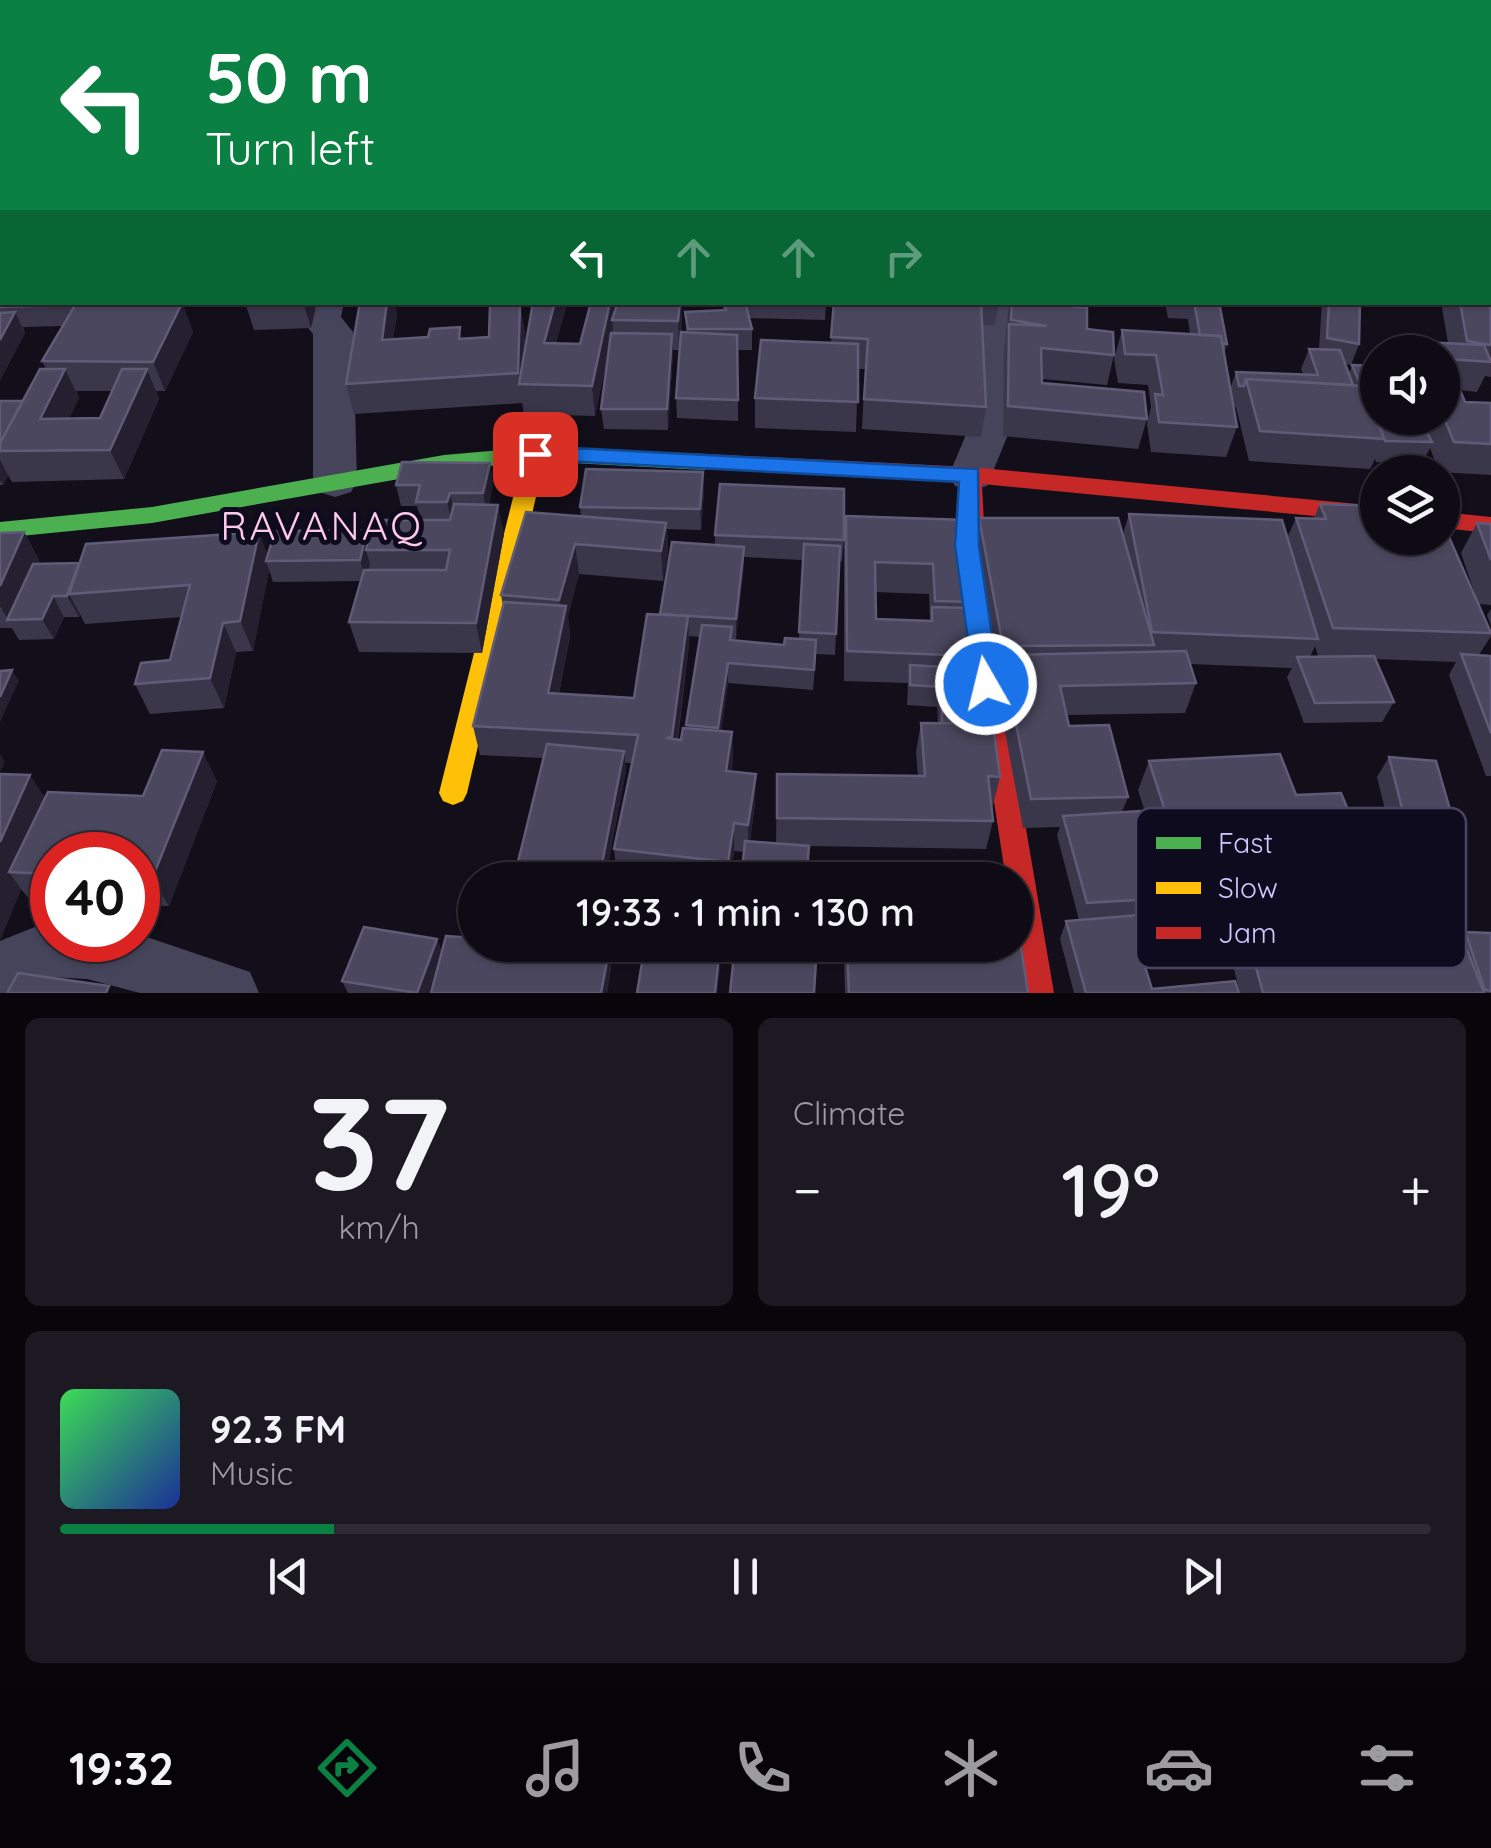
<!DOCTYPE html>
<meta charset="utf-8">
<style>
:root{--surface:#0e0b14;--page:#1c1922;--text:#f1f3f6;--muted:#9b9ba0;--line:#2e2b34;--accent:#0b8043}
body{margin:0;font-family:Quicksand,sans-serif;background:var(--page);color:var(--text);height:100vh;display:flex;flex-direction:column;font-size:38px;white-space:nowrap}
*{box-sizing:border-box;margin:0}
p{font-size:32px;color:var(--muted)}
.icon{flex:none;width:55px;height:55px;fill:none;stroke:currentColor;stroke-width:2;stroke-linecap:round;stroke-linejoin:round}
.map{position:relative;height:993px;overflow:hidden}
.details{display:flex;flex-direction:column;gap:25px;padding:25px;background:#08060b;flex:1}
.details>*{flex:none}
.top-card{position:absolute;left:0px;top:0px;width:1492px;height:305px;box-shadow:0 2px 8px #0004,0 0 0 2px var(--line);background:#0b8043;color:#fff;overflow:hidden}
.controls{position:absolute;left:1360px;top:335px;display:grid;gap:20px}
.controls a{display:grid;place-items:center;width:100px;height:100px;border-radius:50%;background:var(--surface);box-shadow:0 2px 8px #0004,0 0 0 2px var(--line);font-size:50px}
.speed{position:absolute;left:30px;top:832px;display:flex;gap:20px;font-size:50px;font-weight:700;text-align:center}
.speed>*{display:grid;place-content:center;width:130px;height:130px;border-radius:50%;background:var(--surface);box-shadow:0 2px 8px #0004,0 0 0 2px var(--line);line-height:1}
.speed .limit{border:15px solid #d22;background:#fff;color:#111}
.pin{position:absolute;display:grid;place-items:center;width:85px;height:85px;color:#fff;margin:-42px;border-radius:20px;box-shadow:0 5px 15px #0006}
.me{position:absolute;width:110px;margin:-55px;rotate:352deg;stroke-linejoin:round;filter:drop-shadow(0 0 8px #0008)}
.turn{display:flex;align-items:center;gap:35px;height:210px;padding:0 40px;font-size:45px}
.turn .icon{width:130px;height:130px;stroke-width:2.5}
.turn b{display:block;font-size:70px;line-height:85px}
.lanes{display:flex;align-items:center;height:95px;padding:0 40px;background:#0003;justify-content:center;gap:50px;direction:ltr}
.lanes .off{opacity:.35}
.big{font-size:75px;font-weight:600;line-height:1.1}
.details .card{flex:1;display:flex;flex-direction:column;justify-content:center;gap:15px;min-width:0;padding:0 35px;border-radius:15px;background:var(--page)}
.details .dial{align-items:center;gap:0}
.dial b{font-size:130px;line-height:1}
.song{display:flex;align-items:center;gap:30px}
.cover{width:120px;height:120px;border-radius:15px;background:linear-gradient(135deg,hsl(130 70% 55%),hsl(230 70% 35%))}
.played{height:10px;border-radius:5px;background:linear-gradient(90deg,var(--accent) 20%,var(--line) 20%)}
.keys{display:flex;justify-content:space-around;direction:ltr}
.heat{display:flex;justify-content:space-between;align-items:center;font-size:55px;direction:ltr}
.details .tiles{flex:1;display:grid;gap:25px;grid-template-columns:1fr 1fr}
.card:last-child{grid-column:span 2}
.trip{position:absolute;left:458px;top:862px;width:575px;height:100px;border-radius:50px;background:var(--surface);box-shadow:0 2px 8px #0004,0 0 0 2px var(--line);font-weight:600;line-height:100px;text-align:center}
.tabs{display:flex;height:160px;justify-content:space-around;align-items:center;background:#060408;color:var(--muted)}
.tabs .icon{width:70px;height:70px}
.tabs .selected{color:var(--accent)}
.tabs b{font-size:45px;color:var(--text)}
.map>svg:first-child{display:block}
</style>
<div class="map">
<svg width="1491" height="993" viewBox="0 0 1491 993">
<rect width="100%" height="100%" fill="#120f1a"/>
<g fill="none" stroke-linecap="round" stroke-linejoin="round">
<path fill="#46445b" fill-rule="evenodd" d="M0,101L2,102V121H0Z
M306,302H344L341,317L353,332L357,481L351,492L335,497L319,492L313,481V334L301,319Z
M980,302H1018L1007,437L987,486L971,490L955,486L949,475L965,437Z
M52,920V940H138V934L250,972L259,993H140L87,979L48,977L32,993H0V941Z"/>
<path fill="#4caf50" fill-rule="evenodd" d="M535,447L705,454L716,462L705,470L535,461L444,471L152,523L0,538V522L152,507L444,455Z"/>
<path fill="#ffc107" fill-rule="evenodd" d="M535,447L546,454L467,793L463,801L453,805L443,801L439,793L524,454Z"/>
<path fill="#c62828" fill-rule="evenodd" d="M705,454L971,467L1378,506V522L982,484L988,606L1054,993H1024L1015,937V880H1006L964,606L960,482L697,467L694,462L697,457Z
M1442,512L1491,517V533L1442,528Z"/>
</g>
<path fill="#3b374b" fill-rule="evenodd" d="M4,0H201L199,2H2Z
M300,0H438V2H278H299Z
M772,0H938V2H770Z
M952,0H1088L1096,2H952Z
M1252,0H1321L1331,2H1251Z
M1376,0H1410L1407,2H1375Z
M1416,0H1491V15L1490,16V2H1425Z
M2,8V103H0V10Z
M1491,28V226L1490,225Z
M0,147H2V302L182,303L193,332L165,391H156L159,399L124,479L12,482L8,475L3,485H0V401H23L46,369L42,361L63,326L23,327L25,333L0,380ZM76,391H112L100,418H69L79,398Z
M1490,258L1491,377L1485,376L1477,392L1460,390L1465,402L1491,403V475L1439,472L1430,448L1422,463L1376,462L1375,459L1370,469L1249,461L1236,407L1233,406L1237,427L1226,457L1151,452L1147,424L1151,407L1148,385L1118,383L1114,359L1122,330L1190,334L1188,319L1168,318L1165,302H1219L1227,344L1224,354L1230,389L1236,372L1303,374L1301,369L1309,349H1319L1322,302H1360L1359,344L1351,365L1345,364L1349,374L1352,365L1378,418H1442V352H1416L1422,342L1448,343L1442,308L1444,302H1490Z
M245,302H317L311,328L254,330Z
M533,302H565L566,307L556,343L580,344L617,304L681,302L682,332H686L685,312L723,311V302H826L825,320L749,318L752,329V350H738V421L677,418L676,398L679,350H673L668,430L604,429L601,409L608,352L595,416L524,414L522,403L354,414L346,384L397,313L393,339L489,337L520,305L525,334L524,355Z
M834,302H999L995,325H982L986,407L981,437L862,429L865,369H858L856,432L755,428V398L831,343Z
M1009,302H1062V305L1114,355L1107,385L1042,379V383L1147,419L1138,449L1003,436L1004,353Z
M490,463L493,484L489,504L504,534L482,653L359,652L349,622L361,581L273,582L269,570L253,651L236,652L224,708L150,714L135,684L170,660L182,617L85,624L80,614L79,617H64L54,639L19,640L12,628H0V533L24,532L40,562L39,564L268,554L369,537L421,520L417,506H401L396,485Z
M704,492L701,530L667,529L668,553L663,581L579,574L568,616L570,636L559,694L634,698L660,614L715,545V535L844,540L842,561H839L835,655L816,654L813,690L728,683L721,731L732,732L733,761L731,772L755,803L750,841L776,844L777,774L918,776L916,752L921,723H938L937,707L907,705L908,683L844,681V546L846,516L966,520L974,602L971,620L974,656L972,669L980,724L1000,777L993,805H991L993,821L986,849L809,846L806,880H741L744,852L734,851L730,880H643L617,877L614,849L632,763H625L626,771L605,880H523L518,862L543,758L480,755L473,726L503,606L501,595L581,516L580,507ZM744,557L803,560L799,639L784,645L732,641V639H736ZM875,592L929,594L930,620L876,619ZM689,636L700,637L686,728L681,740L678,739L689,645Z
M1320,504L1476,597L1461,553L1477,523L1491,524V605L1479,604L1491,631V636L1479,655L1491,656V776H1486L1449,675L1456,662L1375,659L1394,702L1382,722L1304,723L1287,677L1292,668L1190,664L1196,683L1185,713L1067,715L1069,726L1128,797L1122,812L1167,898L1160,913L1184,940L1175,958L1144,962L1152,989L1239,993H1074L1060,939L1066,921L1079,920L1057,835L1060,827L1023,828L996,684L998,676H996L974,548L979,518L1123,534L1129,514L1287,538L1296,518H1314ZM1315,646L1318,656L1310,657Z
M1491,609V626L1487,615Z
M1389,757L1453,820L1440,840L1424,838L1462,936L1465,932L1491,933V993H1240L1220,914L1223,907L1176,910L1138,790L1149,761L1296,795L1358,834H1391L1377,777ZM1360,895H1366L1386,955L1331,954L1315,902L1357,900Z
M0,774L45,797L143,796L217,781L169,906L138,905V855H52V901L30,900L21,889L0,940Z
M437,939L442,953L609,951L611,969L607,993H348L342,981Z
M845,945H1015L1028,993H845L844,957Z"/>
<path fill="#24202f" d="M144,0H163L164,2H141Z
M748,0H767L765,2H746Z
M2,32V68L0,70V34Z
M303,302H317L311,328Z
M387,302H394L397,313L389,370L382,340Z
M555,302H565L566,307L548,372L544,343Z
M610,302H617L618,309L612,320L613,330L595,416L592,386Z
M681,302L682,328L679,350L678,321Z
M182,303L193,332L165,391L153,362Z
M520,305L525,334L523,384H520L518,373Z
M15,312L25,333L0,380V340Z
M672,334L673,354L668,430L667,409Z
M65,369L79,398L55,449L40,419Z
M147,369L159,399L124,479L110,450Z
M0,460L8,475L3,485L0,480Z
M490,463L493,484L487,514L483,493Z
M703,472L704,492L701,530L700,509Z
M450,493L454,513L452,523L447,502Z
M498,505L504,534L482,653L476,623Z
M666,523L668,553L663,581L661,551Z
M367,530L373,550H366L370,564L366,581L360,560Z
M24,532L40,562L16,619L8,620L0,606V586Z
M259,532L270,561H266L269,570L253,651L240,621Z
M575,544L579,574L568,616L570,636L553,723L548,693L563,622L559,600Z
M744,547V567L736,639V619Z
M81,563L69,594L80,614L79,617L67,596Z
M53,596L64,617L54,639L42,619Z
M688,616L689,645L674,766L666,738Z
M223,623L236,652L224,708L210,678Z
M728,663V683L719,748L718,728Z
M12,670L19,681L0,722V697Z
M732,732L733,761L727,800L726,771Z
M624,751L626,771L605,880H602L601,869Z
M203,752L217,781L169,906L152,879Z
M0,754L5,762L0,772Z
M756,774L755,803L748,853V825Z
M30,775L54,811L9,872L21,889L0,940V842Z
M734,823V851L730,880H729L728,862Z
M437,939L443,957L430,993H417Z
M720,945H723L717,993H715Z
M609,951L611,969L607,993H601Z"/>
<path fill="#4b475e" stroke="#605b77" stroke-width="2.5" d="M4,0H107L104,2H2Z
M111,0H144L141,2H108Z
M300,0H331L329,2H278L279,1L299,2Z
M403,0H431L429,2H401Z
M537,0H577L619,2H536Z
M673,0H748L746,2H671Z
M772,0H796L794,2H770Z
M880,0H936L933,2H891Z
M994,0H1020L1017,2H1003Z
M1027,0H1087L1096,2H1024Z
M1174,0H1207V2H1173Z
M1269,0H1321L1331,2H1278Z
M1334,0H1367L1365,2H1332Z
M2,8V29H0V10Z
M1490,34H1491V122H1490Z
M0,54H2V76H0Z
M1490,136H1491V181H1490Z
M2,178V199L0,200V183Z
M2,199L1,207H2V243H0V200Z
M2,268V302H75L74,305L0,307V273Z
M1490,284L1491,345L1467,341L1460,302H1490Z
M77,302H92L182,303L153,362L42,361Z
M360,302H387L382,340L428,337L430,329L460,327L459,339L489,337L490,306L520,305L518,373L346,384Z
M533,302H555L544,343L580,344L591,302H610L592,386L519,384Z
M618,302H680L678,321L612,320Z
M724,302H745L752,329H688L685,312L726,310Z
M834,302H981L986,407L864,399L868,339L831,337Z
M1012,302H1062V305L1087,308V329L1113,332L1114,355L1041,348L1042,383L1144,392L1147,419L1008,406L1009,324L1047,326L1011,320Z
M1194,302H1219L1227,344L1222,343L1221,336L1200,335Z
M1329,302H1360L1359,344L1327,338Z
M15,312L0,340V313Z
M1122,330L1221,336L1237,427L1159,422L1155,394L1163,395L1156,355L1125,354Z
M681,332L737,335L738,400L676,398Z
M611,333L672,334L667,409H601Z
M761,340L858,344V402L755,398Z
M1422,342L1484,345L1491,362L1447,359L1465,402L1491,403V444L1454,442L1442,413V352H1418L1417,351H1426Z
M1309,349L1340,350L1353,385L1246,379L1244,386H1239L1236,372L1318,375Z
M1352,365L1378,366V418H1420L1432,442L1385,441L1365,386H1361Z
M40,369H65L40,419L100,418L122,369H147L110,450L0,451V443Z
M1246,379L1365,386L1384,439L1260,431Z
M0,401H23L0,443Z
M402,462L490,463L483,493H450L447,502H416L420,485H396Z
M586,469L703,472L700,509L580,507Z
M720,484L844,489V540L715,535Z
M454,504L498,505L476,623L349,622L364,570H446L450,550H366L374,520H450Z
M1320,504L1378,506V538H1442V521L1491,633L1333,628L1296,518L1326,519Z
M526,512L666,523L661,551L575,544L559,600L501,595Z
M1129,514L1282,520L1318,639L1152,632Z
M846,516L966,520L974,602L935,601L933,564L875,562L876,619L932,621V607L970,608L974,656L847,651Z
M979,518H1118L1154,645L1003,646Z
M1477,523L1491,524V560Z
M367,530L360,560L266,561L275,531Z
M24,532L0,586V533Z
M259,532L240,621L223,623L210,678L135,684L141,663L170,660L190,585L69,594L86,544Z
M672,542L744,547L736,619L660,614Z
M804,544L840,546L836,634L799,632Z
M79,563L67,596H53L42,619L7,620L33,564Z
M504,602L566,606L548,693L634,698L647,614L688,616L672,737L666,738L681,740L683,728L732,732L726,771L756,774L748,825L734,823L728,862L614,849L638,735L473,726Z
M702,625L732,627L730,640L784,645L785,638L816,640L814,670L728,663L718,728L686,725Z
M1186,651L1196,683L1060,686L1069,726L1109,725L1128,797L1031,799L1002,655Z
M1461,654L1491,656V733Z
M1374,656L1394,702L1315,703L1297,657Z
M910,665L977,669L980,724L942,723L941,687L910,685Z
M12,670L0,697V671Z
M921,723L993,724L1000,777L988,776L993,821L777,818V774L925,776Z
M547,744L624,751L601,869L518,862Z
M162,750L203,752L152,879L138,878V855H52V874L9,872L48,792L143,796Z
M1280,754L1296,795L1341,793L1358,834H1422L1484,993H1263L1234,886L1310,887L1331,954L1415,955L1384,868L1373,867L1375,873L1188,882L1149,761Z
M1389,757L1436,761L1453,820L1404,816Z
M0,774L30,775L0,842Z
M1140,811L1167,898L1087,903L1063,816Z
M745,841L809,846L807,870L774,868L773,880H741Z
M687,870L728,874L727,880H685Z
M1015,908L1028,993H849L847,945H1015Z
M1175,912L1184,940L1138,944L1152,989L1235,981L1239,993H1086L1066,921Z
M364,927L437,939L417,993L342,981Z
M1465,932L1491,933V991L1485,990Z
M446,936L475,938V945H547L609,951L601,993H431Z
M645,945H720L715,993H637Z
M735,945H817L814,993H730Z
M18,973L109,986L106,993H7Z"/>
<path fill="#1a73e8" stroke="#114b97" stroke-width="2.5" d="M535,446L978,469L979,546L999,684L996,691H977L974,684L955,546L959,482L527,459L524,454Z"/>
<g text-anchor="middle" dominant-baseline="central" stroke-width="10" stroke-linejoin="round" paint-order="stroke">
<g font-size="40" letter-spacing="2.5" fill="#ffcae9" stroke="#0f0b1e">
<text x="322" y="525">RAVANAQ</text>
</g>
</g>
<rect x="1136" y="808" width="330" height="160" rx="15" fill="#0f0b1e" stroke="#494462" stroke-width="2.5"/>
<rect x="1156" y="837" width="45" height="12" fill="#4caf50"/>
<rect x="1156" y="882" width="45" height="12" fill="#ffc107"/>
<rect x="1156" y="927" width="45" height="12" fill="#c62828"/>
<g font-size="28" fill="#d1c8ff">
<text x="1218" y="853">Fast</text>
<text x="1218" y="898">Slow</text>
<text x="1218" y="943">Jam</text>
</g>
</svg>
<div class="controls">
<a><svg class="icon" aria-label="sound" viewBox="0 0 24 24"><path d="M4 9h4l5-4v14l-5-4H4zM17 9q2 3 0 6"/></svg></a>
<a><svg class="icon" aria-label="layers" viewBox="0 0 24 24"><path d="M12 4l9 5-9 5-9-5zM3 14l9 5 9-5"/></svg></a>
</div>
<div class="speed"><div class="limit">40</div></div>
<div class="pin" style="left:535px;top:454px;background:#d93025"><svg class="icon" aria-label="arrive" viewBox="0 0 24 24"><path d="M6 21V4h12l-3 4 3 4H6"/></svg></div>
<svg class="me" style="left:986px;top:684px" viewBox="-20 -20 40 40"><circle r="17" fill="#1a73e8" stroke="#fff" stroke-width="3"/><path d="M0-11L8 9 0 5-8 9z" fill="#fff"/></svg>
<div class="trip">19:33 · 1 min · 130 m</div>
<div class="top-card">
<div class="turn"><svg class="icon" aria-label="left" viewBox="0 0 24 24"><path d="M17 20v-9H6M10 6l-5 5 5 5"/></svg><div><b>50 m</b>Turn left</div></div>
<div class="lanes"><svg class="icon" aria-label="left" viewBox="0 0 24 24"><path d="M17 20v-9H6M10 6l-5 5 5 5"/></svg><svg class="icon off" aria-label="ahead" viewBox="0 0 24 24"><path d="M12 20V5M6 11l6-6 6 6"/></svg><svg class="icon off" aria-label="ahead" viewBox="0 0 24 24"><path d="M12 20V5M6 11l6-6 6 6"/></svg><svg class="icon off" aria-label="right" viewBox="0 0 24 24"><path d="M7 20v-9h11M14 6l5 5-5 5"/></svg></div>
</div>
</div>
<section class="details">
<div class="tiles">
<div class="card dial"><b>37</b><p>km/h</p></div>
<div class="card"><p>Climate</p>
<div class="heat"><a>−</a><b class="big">19°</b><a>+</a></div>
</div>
<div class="card">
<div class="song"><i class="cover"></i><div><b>92.3 FM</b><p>Music</p></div></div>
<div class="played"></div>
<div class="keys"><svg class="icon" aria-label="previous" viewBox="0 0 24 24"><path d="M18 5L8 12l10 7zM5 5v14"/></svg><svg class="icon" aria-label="pause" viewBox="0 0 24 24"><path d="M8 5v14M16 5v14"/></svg><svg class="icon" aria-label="next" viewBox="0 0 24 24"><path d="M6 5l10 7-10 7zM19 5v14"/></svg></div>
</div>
</div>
</section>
<nav class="tabs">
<b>19:32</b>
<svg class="icon selected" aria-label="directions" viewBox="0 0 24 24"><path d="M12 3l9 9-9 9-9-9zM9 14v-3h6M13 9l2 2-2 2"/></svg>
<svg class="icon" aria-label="music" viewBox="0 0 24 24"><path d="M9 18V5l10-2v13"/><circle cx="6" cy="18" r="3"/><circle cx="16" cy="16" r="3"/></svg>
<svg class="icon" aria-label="phone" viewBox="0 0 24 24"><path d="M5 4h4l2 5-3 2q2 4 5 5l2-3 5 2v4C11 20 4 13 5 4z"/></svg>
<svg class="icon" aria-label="climate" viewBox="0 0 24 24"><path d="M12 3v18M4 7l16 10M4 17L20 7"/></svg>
<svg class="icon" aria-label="car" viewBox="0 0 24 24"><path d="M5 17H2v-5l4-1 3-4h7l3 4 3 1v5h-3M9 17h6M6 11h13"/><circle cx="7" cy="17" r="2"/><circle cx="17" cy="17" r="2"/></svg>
<svg class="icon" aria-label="filters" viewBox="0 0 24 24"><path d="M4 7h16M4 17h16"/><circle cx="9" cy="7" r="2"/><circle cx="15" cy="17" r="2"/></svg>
</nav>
